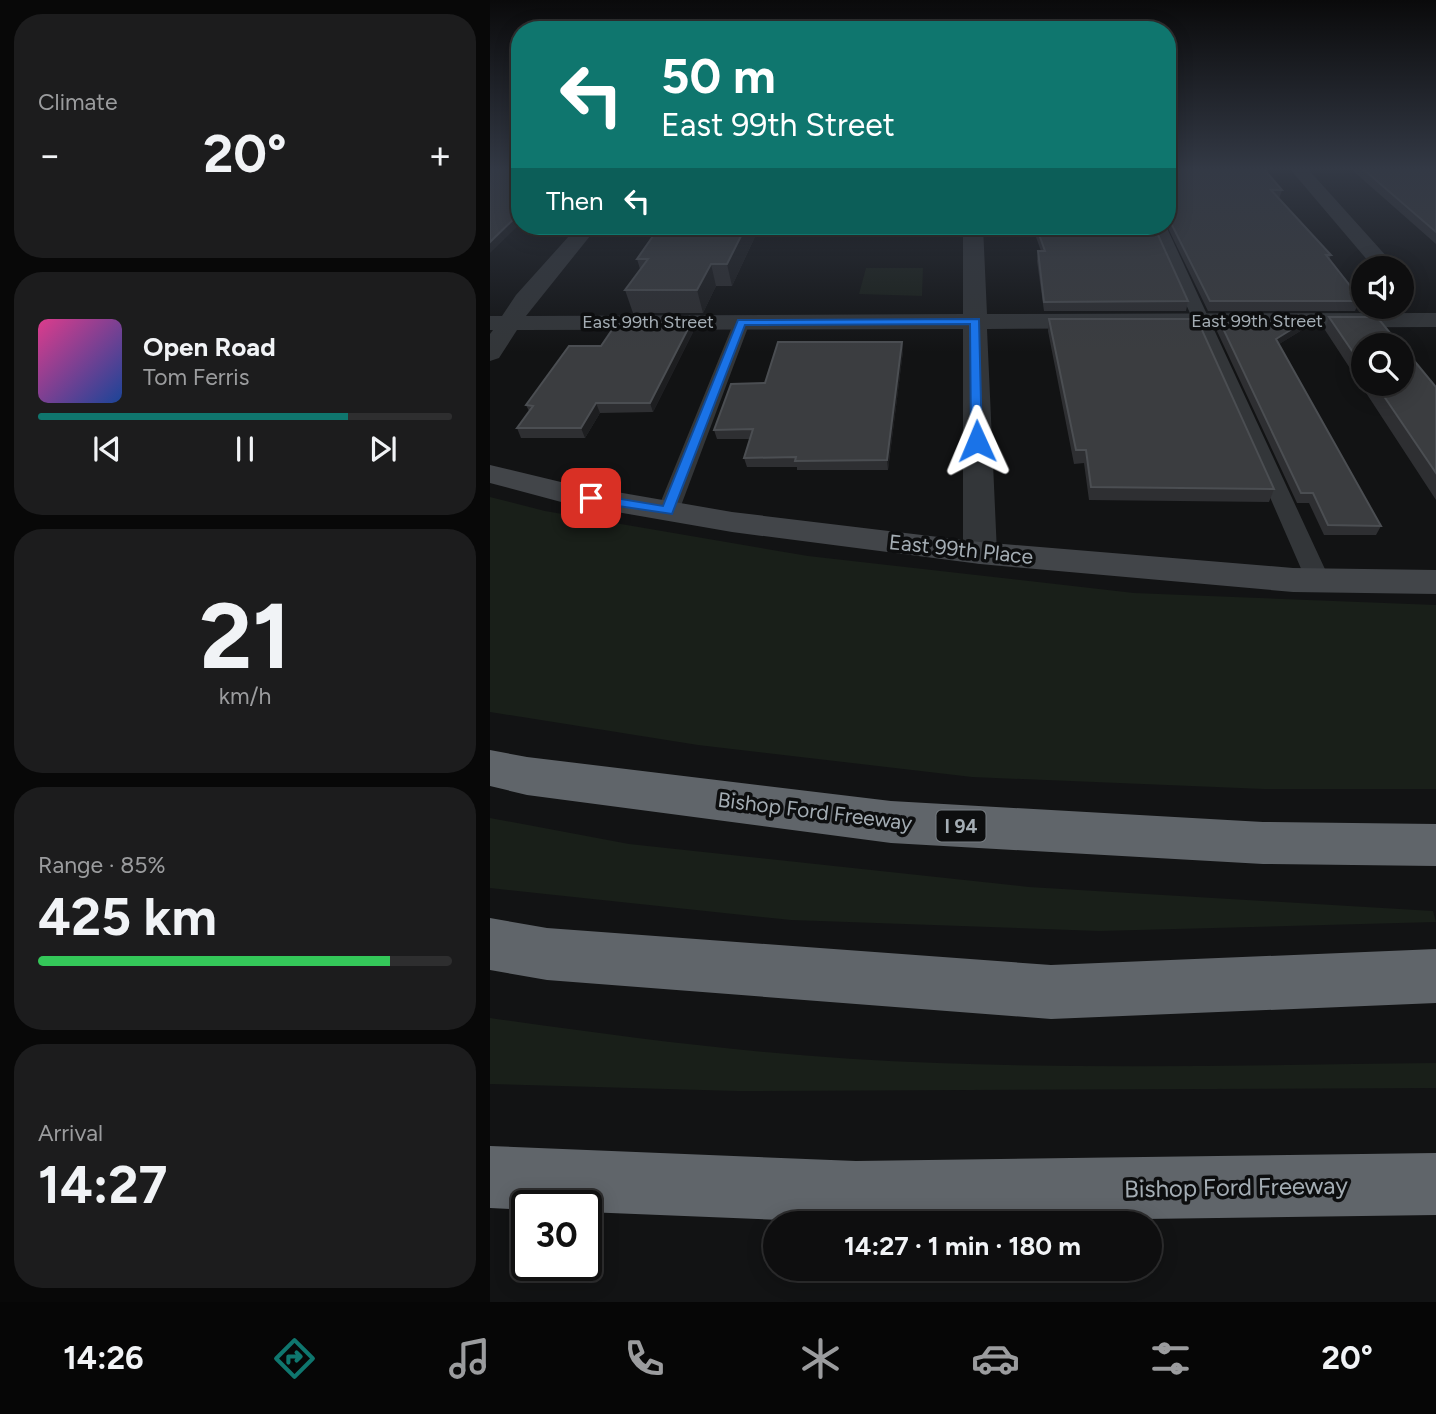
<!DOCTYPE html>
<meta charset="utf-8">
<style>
:root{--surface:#0e0e0f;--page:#1c1c1d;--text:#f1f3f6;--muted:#9b9c9e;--line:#2e2e2f;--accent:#0f766e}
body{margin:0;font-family:Figtree,sans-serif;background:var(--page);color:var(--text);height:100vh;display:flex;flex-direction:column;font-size:26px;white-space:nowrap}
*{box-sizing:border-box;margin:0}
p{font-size:23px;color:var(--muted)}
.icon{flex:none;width:38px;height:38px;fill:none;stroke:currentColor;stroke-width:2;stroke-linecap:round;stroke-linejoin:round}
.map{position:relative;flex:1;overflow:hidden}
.side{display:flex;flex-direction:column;gap:14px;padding:14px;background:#080808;width:490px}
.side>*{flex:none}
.hud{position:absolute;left:21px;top:21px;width:665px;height:214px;border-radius:28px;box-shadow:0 4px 18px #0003,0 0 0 2px var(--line);background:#0f766e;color:#fff;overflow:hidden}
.controls{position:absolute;left:861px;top:256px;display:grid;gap:14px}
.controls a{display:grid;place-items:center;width:63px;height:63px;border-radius:50%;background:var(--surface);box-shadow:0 4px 18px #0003,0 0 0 2px var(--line);font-size:35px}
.speed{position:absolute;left:21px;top:1190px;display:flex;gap:14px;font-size:35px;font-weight:700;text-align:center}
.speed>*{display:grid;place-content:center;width:91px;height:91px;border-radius:50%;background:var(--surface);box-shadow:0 4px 18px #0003,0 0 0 2px var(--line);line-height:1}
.speed .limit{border:4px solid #111;border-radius:10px;background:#fff;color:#111}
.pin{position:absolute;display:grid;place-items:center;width:60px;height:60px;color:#fff;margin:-30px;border-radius:14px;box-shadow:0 4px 10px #0006}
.me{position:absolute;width:77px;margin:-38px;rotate:359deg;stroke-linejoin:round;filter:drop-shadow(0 0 5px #0008)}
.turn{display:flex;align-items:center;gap:24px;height:147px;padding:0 35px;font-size:32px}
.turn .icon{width:91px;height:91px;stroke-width:2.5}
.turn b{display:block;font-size:49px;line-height:60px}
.then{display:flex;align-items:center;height:66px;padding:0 35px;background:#0003;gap:14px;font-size:26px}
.big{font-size:52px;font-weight:700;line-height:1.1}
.side .widget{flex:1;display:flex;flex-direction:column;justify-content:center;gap:10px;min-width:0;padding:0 24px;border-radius:28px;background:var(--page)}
.side .dial{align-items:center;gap:0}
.dial b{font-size:91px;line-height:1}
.song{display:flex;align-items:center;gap:21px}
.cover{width:84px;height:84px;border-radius:10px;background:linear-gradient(135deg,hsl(330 70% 55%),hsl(220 70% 35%))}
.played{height:7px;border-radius:4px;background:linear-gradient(90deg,var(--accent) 75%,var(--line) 75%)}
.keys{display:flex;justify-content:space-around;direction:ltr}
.heat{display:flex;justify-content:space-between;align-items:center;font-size:38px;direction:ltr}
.charge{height:10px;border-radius:5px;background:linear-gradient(90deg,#34c759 85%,var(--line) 0)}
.trip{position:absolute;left:273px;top:1211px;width:399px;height:70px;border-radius:35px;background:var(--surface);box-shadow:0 4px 18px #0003,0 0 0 2px var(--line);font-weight:700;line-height:70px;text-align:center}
.menu{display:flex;height:112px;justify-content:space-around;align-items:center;background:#060606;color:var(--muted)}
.menu .icon{width:49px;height:49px}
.menu .on{color:var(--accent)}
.menu b{font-size:32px;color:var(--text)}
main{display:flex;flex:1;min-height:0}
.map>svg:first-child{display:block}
</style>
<main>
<section class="side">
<div class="widget"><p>Climate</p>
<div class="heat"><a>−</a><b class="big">20°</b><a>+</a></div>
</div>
<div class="widget">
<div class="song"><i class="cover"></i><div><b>Open Road</b><p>Tom Ferris</p></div></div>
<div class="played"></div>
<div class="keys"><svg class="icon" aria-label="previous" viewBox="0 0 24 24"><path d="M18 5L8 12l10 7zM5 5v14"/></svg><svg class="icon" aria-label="pause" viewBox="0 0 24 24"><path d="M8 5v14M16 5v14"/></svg><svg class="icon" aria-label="next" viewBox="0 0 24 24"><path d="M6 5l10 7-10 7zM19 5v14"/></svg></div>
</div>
<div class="widget dial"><b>21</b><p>km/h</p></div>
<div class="widget"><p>Range · 85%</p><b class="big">425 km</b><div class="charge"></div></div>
<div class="widget"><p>Arrival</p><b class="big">14:27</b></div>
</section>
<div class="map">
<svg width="946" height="1302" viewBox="0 0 946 1302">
<rect width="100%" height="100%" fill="#121314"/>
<path fill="#191f19" d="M376,268H433L432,296L369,294Z
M0,497L55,511L318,556L644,593L946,605V789H774L482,777L208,745L0,712Z
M0,818L139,844L539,887L943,911L946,922L609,931L301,920L0,888Z
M0,1018C148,1039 298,1059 448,1063C614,1069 780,1065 946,1063V1088L247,1091L0,1084Z"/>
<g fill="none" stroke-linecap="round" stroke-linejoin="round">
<path fill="#333639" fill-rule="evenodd" d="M662,226H676L840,580L837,586L828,588L819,586L816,580Z
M252,317L260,322L189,511L186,516H170L167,511L244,322Z"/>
<path fill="#333639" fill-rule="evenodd" d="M800,169H818L907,268H884Z
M88,226H108L36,316L473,314V226H493L497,314L946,313V327L497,329L507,553L502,561L490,564L478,561L473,553V329L27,330L9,358L0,361V334L3,330H0V316H12L26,295Z"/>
<path fill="#424549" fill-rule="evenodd" d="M0,465L75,483L242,512L490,542L803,568L946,570V594L803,592L490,564L242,532L75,503L0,483Z"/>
<path fill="#60656a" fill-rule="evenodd" d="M0,750L37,757L401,801L773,822L946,824V866L773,864L401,843L37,795L0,786Z
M0,918L57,928L561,965L946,949V1003L561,1019L57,980L0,970Z
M0,1146L366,1161L946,1153V1215L364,1223L96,1212V1206H37V1210L0,1208Z"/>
</g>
<path fill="#2e2f32" d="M677,169L792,190L789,199L841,255L839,260L865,292L864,295L869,301L865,311H718L677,226Z
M861,169H946V244Z
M270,226L242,286H226L213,313H143L135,290L150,269L147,259Z
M542,226H664L698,301L696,311H554L547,261L548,251H551Z
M839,317L873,345V383H912L946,387V500L835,330Z
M559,319L784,489L779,502L599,500L594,463L584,464L558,331Z
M730,322L812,330L789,344L891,526L886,535H834L819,503H807L727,331Z
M201,323L203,332L163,412L110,413L95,438H31L27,428L39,411L36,405L111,346Z
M412,342L413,351L398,470H307V467H257L254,458L260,439H227L224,430L275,383Z"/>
<path fill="#1d1e20" d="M30,213V224L0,253V242Z
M256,226H270L242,286L237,264Z
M221,264L226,286L213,313L207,290Z
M815,321L812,330L783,348L786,339Z
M201,323L203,332L163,412L160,403Z
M412,342L413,351L398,470L397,460Z
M106,403L110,413L95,438L91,428Z"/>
<path fill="#3b3d40" stroke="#4b4e52" stroke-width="2" d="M0,169H30V213L0,242Z
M677,169H774L792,190H781L841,255H836L865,292H861L869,301H720L677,215Z
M873,169H946V232Z
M170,226H256L237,264H221L207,290H135L158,259H147Z
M546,226H664L698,301L554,302L548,251H555Z
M839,317H887L910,345H873V367Z
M559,319H707L784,489L601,487L596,450H586Z
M815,321L786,339L891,526L838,525L823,493H811L730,322Z
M201,323L160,403H106L91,428H27L43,406L36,405L79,346H111L126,324Z
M288,342H412L397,460L305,461L306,457L254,458L263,429L224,430L241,384L275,383Z
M912,346L946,387V473L885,383H912Z"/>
<linearGradient id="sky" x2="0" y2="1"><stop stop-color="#0a0a0b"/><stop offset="0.48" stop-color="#333945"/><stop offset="1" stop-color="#333945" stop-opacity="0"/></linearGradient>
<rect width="946" height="352" fill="url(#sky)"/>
<path fill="#1a73e8" stroke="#114b97" stroke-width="2" d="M489,319L492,444L481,441L480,324L255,325L182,514L101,502L94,498L101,494L173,506L248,320Z"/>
<g text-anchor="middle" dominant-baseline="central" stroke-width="7" stroke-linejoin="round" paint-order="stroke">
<g font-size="18" fill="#a4adb4" stroke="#0d0e0f">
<text x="767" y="321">East 99th Street</text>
<text x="158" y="322">East 99th Street</text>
</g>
<rect fill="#0d0e0f" stroke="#777d82" stroke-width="2" x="446.5" y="810.5" width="49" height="31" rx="5"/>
<g font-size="19" font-weight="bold" fill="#a4adb4">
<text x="471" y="826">I 94</text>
</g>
<g font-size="21" fill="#a4adb4" stroke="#0d0e0f">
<text transform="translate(471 549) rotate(6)">East 99th Place</text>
<text transform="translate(325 811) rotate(7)">Bishop Ford Freeway</text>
</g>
<g font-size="24" fill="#a4adb4" stroke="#0d0e0f">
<text transform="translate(746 1187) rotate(-1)">Bishop Ford Freeway</text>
</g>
</g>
</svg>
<div class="controls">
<a><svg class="icon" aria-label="sound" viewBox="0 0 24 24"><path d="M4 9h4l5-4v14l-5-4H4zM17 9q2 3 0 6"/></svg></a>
<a><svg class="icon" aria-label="search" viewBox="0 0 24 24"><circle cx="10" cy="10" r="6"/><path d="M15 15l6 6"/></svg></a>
</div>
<div class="speed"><div class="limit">30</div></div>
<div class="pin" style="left:101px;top:498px;background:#d93025"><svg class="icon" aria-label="arrive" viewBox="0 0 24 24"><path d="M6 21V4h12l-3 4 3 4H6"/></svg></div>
<svg class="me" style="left:487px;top:441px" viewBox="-20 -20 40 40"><path d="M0-17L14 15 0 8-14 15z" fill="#1a73e8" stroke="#fff" stroke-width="4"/></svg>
<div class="trip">14:27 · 1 min · 180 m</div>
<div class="hud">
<div class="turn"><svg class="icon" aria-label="left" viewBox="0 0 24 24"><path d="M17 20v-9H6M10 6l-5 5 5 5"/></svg><div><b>50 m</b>East 99th Street</div></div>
<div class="then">Then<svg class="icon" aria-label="left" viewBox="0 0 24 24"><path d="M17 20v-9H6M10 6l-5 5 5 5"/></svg></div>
</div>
</div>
</main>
<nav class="menu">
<b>14:26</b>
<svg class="icon on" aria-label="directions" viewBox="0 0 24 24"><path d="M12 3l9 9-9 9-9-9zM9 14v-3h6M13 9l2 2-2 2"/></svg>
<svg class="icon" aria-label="music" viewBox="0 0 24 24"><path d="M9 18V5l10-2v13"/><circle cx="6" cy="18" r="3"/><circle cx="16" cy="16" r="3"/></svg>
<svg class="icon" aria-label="phone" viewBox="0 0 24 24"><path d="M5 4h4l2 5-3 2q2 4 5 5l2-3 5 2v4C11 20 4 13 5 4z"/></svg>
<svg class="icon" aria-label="climate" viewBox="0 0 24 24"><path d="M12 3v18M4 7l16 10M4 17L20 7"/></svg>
<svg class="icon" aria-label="car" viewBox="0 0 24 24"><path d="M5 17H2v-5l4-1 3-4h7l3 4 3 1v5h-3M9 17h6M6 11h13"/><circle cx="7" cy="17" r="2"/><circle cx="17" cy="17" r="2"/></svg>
<svg class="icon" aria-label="filters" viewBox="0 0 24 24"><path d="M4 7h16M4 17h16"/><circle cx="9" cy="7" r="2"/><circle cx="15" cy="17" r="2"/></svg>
<b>20°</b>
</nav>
